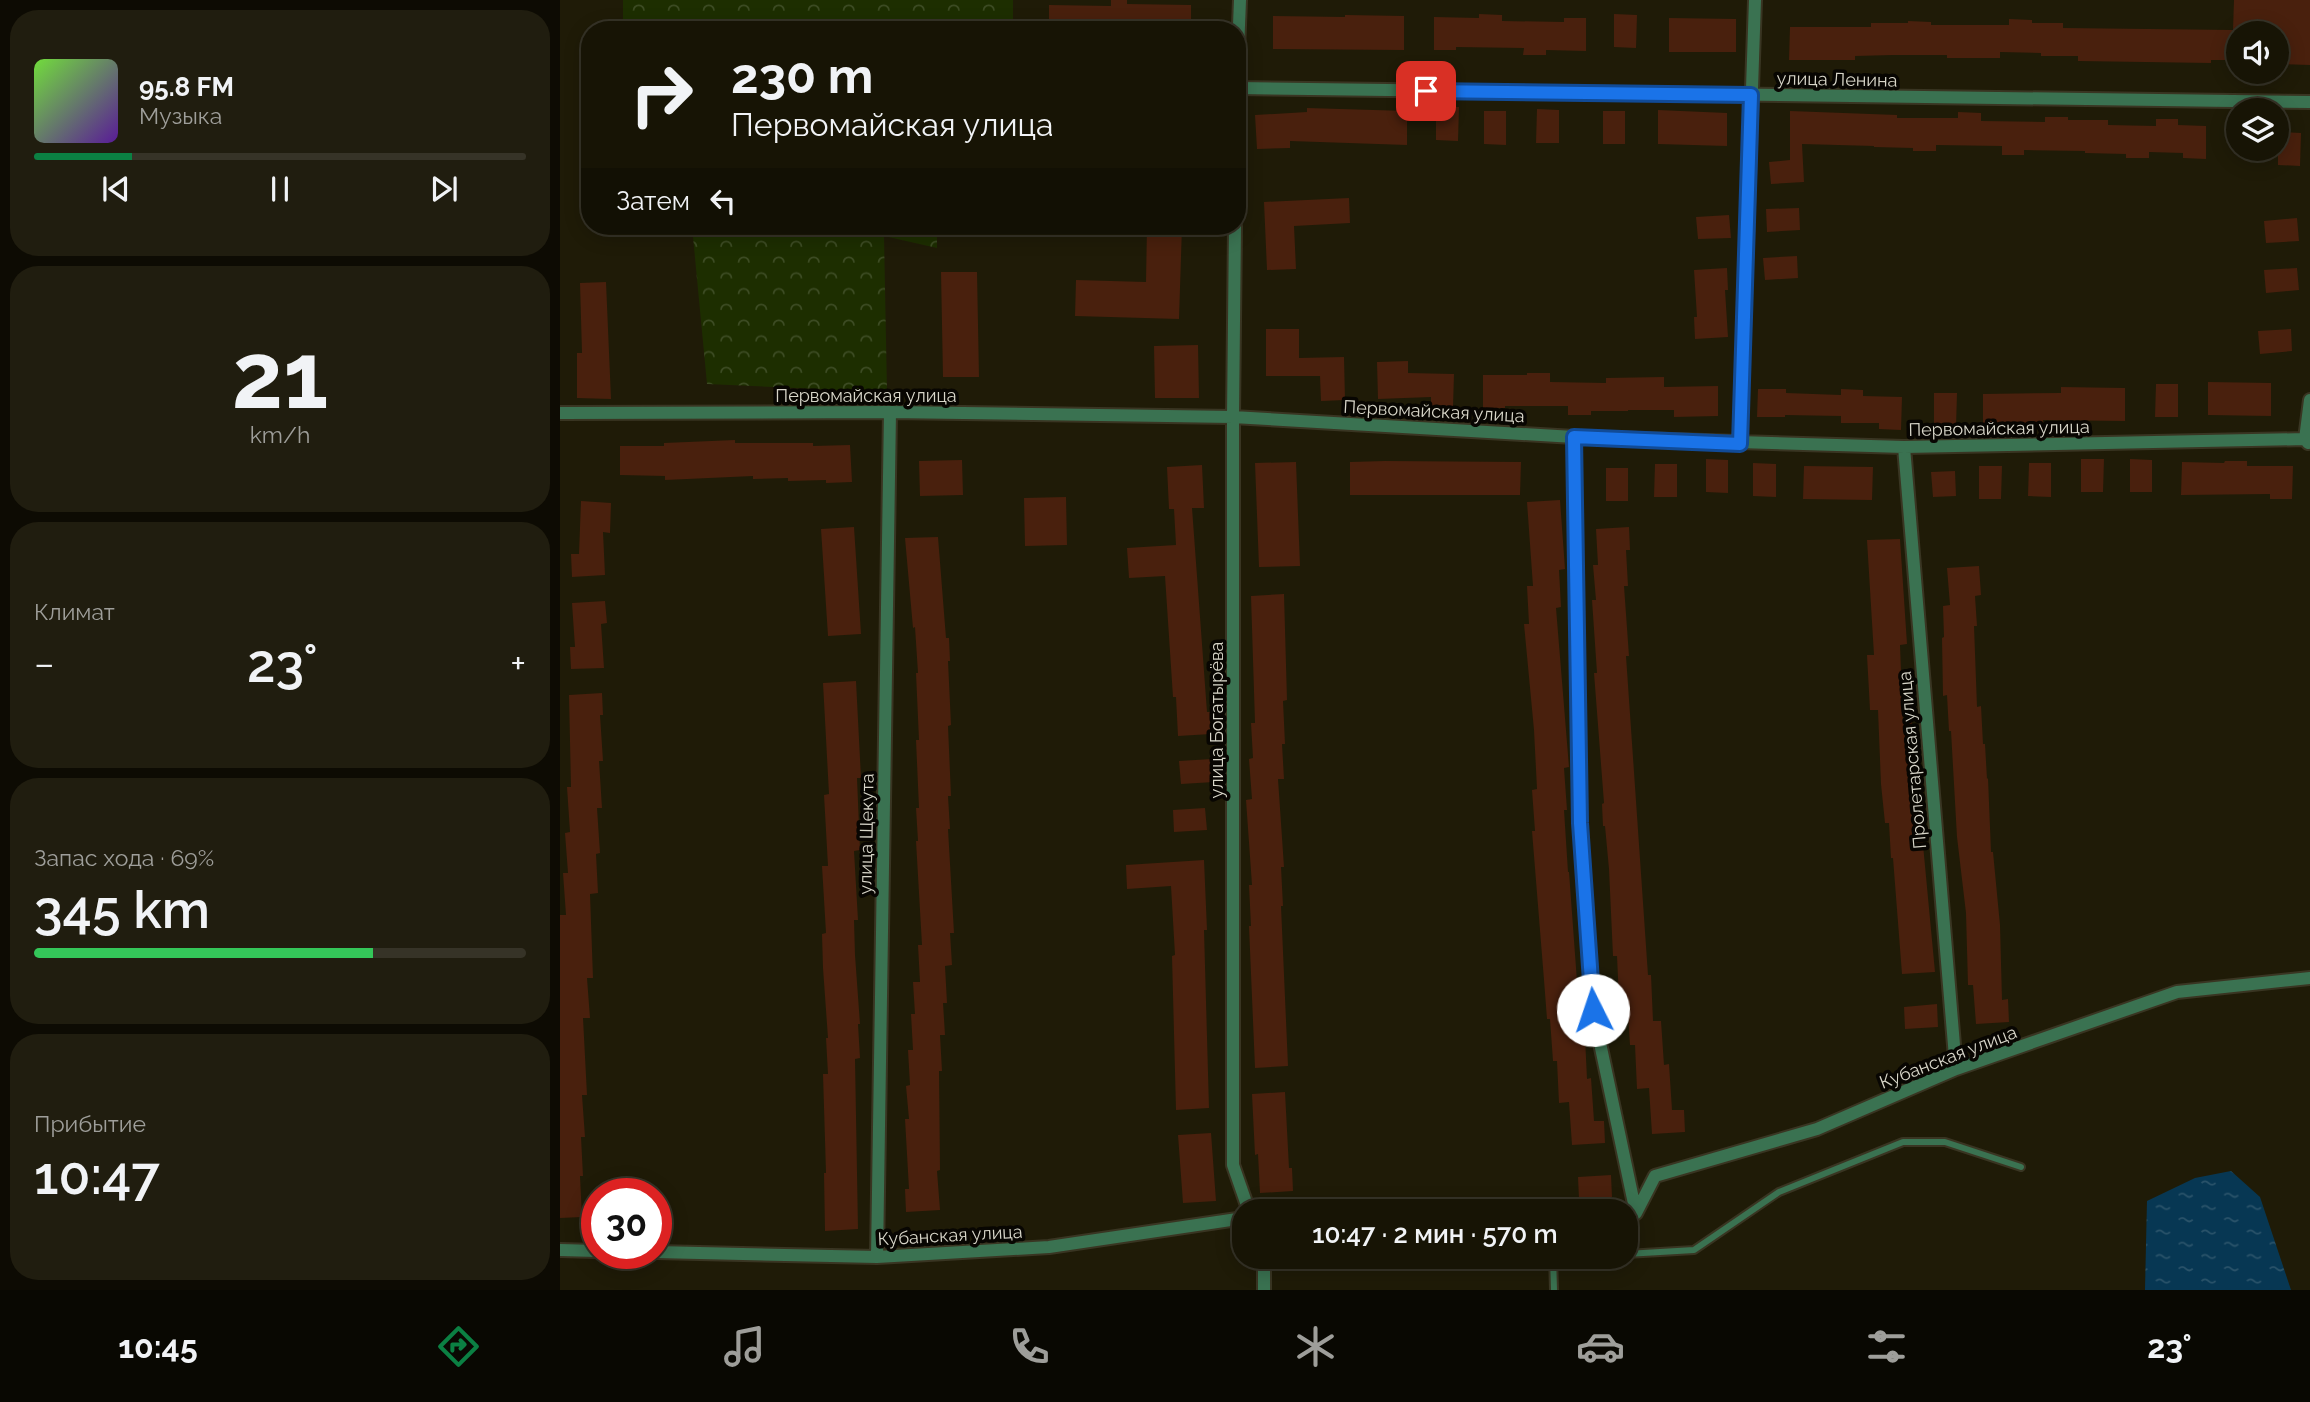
<!DOCTYPE html>
<html lang="ru">
<meta charset="utf-8">
<style>
:root{--surface:#171405;--page:#201d0f;--text:#f1f3f6;--muted:#9e9e9a;--line:#363327;--accent:#0b8043}
body{margin:0;font-family:Raleway,sans-serif;background:var(--page);color:var(--text);height:100vh;display:flex;flex-direction:column;font-size:26px;white-space:nowrap}
*{box-sizing:border-box;margin:0}
p{font-size:23px;color:var(--muted)}
.icon{flex:none;width:38px;height:38px;fill:none;stroke:currentColor;stroke-width:2;stroke-linecap:round;stroke-linejoin:round}
.map{position:relative;flex:1;overflow:hidden}
.details{display:flex;flex-direction:column;gap:10px;padding:10px;background:#0d0b03;width:560px}
.details>*{flex:none}
.guide{position:absolute;left:21px;top:21px;width:665px;height:214px;border-radius:28px;box-shadow:0 4px 18px #0003,0 0 0 2px var(--line);background:#171405;color:var(--text);overflow:hidden}
.tools{position:absolute;left:1666px;top:21px;display:grid;gap:14px}
.tools a{display:grid;place-items:center;width:63px;height:63px;border-radius:50%;background:var(--surface);box-shadow:0 4px 18px #0003,0 0 0 2px var(--line);font-size:35px}
.speed{position:absolute;left:21px;top:1178px;display:flex;gap:14px;font-size:35px;font-weight:700;text-align:center}
.speed>*{display:grid;place-content:center;width:91px;height:91px;border-radius:50%;background:var(--surface);box-shadow:0 4px 18px #0003,0 0 0 2px var(--line);line-height:1}
.speed .limit{border:10px solid #d22;background:#fff;color:#111}
.pin{position:absolute;display:grid;place-items:center;width:60px;height:60px;color:#fff;margin:-30px;border-radius:14px;box-shadow:0 4px 10px #0006}
.me{position:absolute;width:77px;margin:-38px;rotate:356deg;stroke-linejoin:round;filter:drop-shadow(0 0 5px #0008)}
.turn{display:flex;align-items:center;gap:24px;height:147px;padding:0 35px;font-size:32px}
.turn .icon{width:91px;height:91px;stroke-width:2.5}
.turn b{display:block;font-size:49px;line-height:60px}
.then{display:flex;align-items:center;height:66px;padding:0 35px;background:#0003;gap:14px;font-size:26px}
.big{font-size:52px;font-weight:600;line-height:1.1}
.details .card{flex:1;display:flex;flex-direction:column;justify-content:center;gap:10px;min-width:0;padding:0 24px;border-radius:28px;background:var(--page)}
.details .dial{align-items:center;gap:0}
.dial b{font-size:91px;line-height:1}
.song{display:flex;align-items:center;gap:21px}
.cover{width:84px;height:84px;border-radius:10px;background:linear-gradient(135deg,hsl(100 70% 55%),hsl(270 70% 35%))}
.played{height:7px;border-radius:4px;background:linear-gradient(90deg,var(--accent) 20%,var(--line) 20%)}
.keys{display:flex;justify-content:space-around;direction:ltr}
.heat{display:flex;justify-content:space-between;align-items:center;font-size:38px;direction:ltr}
.charge{height:10px;border-radius:5px;background:linear-gradient(90deg,#34c759 69%,var(--line) 0)}
.trip{position:absolute;left:672px;top:1199px;width:406px;height:70px;border-radius:28px;background:var(--surface);box-shadow:0 4px 18px #0003,0 0 0 2px var(--line);font-weight:600;line-height:70px;text-align:center}
.menu{display:flex;height:112px;justify-content:space-around;align-items:center;background:#090802;color:var(--muted)}
.menu .icon{width:49px;height:49px}
.menu .selected{color:var(--accent)}
.menu b{font-size:32px;color:var(--text)}
main{display:flex;flex:1;min-height:0}
.map>svg:first-child{display:block}
</style>
<main>
<section class="details">
<div class="card">
<div class="song"><i class="cover"></i><div><b>95.8 FM</b><p>Музыка</p></div></div>
<div class="played"></div>
<div class="keys"><svg class="icon" aria-label="previous" viewBox="0 0 24 24"><path d="M18 5L8 12l10 7zM5 5v14"/></svg><svg class="icon" aria-label="pause" viewBox="0 0 24 24"><path d="M8 5v14M16 5v14"/></svg><svg class="icon" aria-label="next" viewBox="0 0 24 24"><path d="M6 5l10 7-10 7zM19 5v14"/></svg></div>
</div>
<div class="card dial"><b>21</b><p>km/h</p></div>
<div class="card"><p>Климат</p>
<div class="heat"><a>−</a><b class="big">23°</b><a>+</a></div>
</div>
<div class="card"><p>Запас хода · 69%</p><b class="big">345 km</b><div class="charge"></div></div>
<div class="card"><p>Прибытие</p><b class="big">10:47</b></div>
</section>
<div class="map">
<svg width="1750" height="1290" viewBox="0 0 1750 1290">
<defs>
<pattern id="forest-crowns" width="20" height="18" patternUnits="userSpaceOnUse" patternTransform="scale(1.75)"><rect width="20" height="18" fill="#1d2e00"/><path d="M2 6a3 3 0 1 1 6 0M12 15a3 3 0 1 1 6 0" fill="none" stroke="#3d4c24"/></pattern>
<pattern id="water-ripples" width="26" height="14" patternUnits="userSpaceOnUse" patternTransform="scale(1.75)"><rect width="26" height="14" fill="#073753"/><path d="M2 4q2-2 4 0t4 0M15 11q2-2 4 0t4 0" fill="none" stroke="#2a536a"/></pattern>
</defs>
<rect width="100%" height="100%" fill="#1f1b07"/>
<path fill="url(#forest-crowns)" d="M63,0H453V30H63Z
M132,226H377V248L324,236L327,392L147,384Z"/>
<path fill="url(#water-ripples)" d="M1671,1171L1700,1197L1731,1290H1585L1587,1201L1635,1178Z"/>
<path fill="#49200d" d="M551,0H567V4L631,5V30H489V5L551,6Z
M1674,0H1750V65L1722,64L1723,33H1678V60H1651V63L1518,61V56H1481V53L1440,52V58H1387V55H1333L1295,56V60H1229L1230,27H1311V23H1348V21L1371,22V25H1449V19L1472,20V23H1503V28L1673,30Z
M919,14L942,15V21L1004,22V18H1026V51L986,50V55H963L964,48L896,47V50H874V17L919,18Z
M1054,14L1077,15L1076,48L1054,47Z
M785,15L844,16V50L713,49V16L785,17Z
M1109,18L1176,19V52H1109Z
M876,107H899L898,141L876,140Z
M747,108L847,111V145L730,141V148L697,149L695,115L747,112Z
M977,109L999,110V143H976Z
M1098,110L1167,113V146L1098,144Z
M924,111H946V145L924,144Z
M1043,111H1065V144H1043Z
M1230,111L1337,115V118H1398V112L1421,113V121L1485,122V117H1508V120H1548V125L1596,126V119H1618V125L1646,126V159L1623,158V153L1589,152V158H1566V154L1525,153V151L1464,150V155H1442V146L1376,145V151H1353V148L1314,147V146L1242,144L1244,182L1211,184L1209,162L1230,160Z
M1718,132L1741,133L1740,166L1718,165Z
M789,198L790,223L734,226L736,269L707,270L704,202Z
M1239,208L1240,230L1207,232L1206,209Z
M1169,215L1171,238L1138,239L1136,217Z
M1737,218L1739,241L1706,243L1704,221Z
M587,226H622L619,319L515,316L516,280L586,282Z
M1237,256L1238,278L1205,280L1203,258Z
M1167,268L1168,290H1165L1168,337L1135,339L1134,317H1137L1134,270Z
M1737,268L1739,290L1706,293L1704,270Z
M381,272H417L419,377H383Z
M46,282L51,399L17,398V353H22L20,283Z
M706,329H739V358L784,357L785,400L761,401L760,376H706Z
M1731,329L1732,351L1700,354L1698,331Z
M638,345L639,398H595L594,346Z
M848,361V373L894,374L893,407H871V397L818,399L817,362Z
M967,373H990V382L1046,383V378L1104,377V387L1158,386V416L1114,417V410H1068V411H1031V415H1008V406H945V408H923V375H967Z
M1648,382L1711,383V416L1648,415Z
M1596,384H1618V417H1595Z
M1501,387L1565,388V421L1483,420V426L1423,427V394L1501,393Z
M1198,389H1226V393L1281,395V389L1303,390V396L1342,397L1341,430L1319,429V423H1281V416L1225,415V417H1197Z
M1374,393H1397L1396,427L1374,426Z
M175,440V443H253V446L290,445L292,482L266,483V480L228,481V478L193,479V476L105,480V476L60,475V446H104V443Z
M1146,459L1168,460V493L1146,492Z
M1521,459H1544L1543,492H1521Z
M1570,459L1592,460V492H1570Z
M402,460L403,495L360,496L359,461Z
M825,461L961,462L960,495H790V462Z
M1665,461H1687V466H1733L1732,499H1710V494L1621,495L1622,462L1664,463Z
M736,462L740,566L699,567L695,463Z
M1193,463L1216,464V497L1193,496Z
M1469,463H1491V497L1468,496Z
M1095,464H1117V497H1094Z
M642,465L644,508H632L647,712H650L651,734L618,736L616,697H613L605,576L569,578L567,548L616,545L614,509H609L607,467Z
M1244,466L1313,467L1312,500L1243,499Z
M1419,466H1442L1441,499H1419Z
M1046,468H1068V501H1046Z
M1395,471L1396,496L1373,497L1371,472Z
M506,497L507,545L465,546L464,498Z
M1000,500L1005,569L999,570L1001,607L996,608L1009,767L1004,768L1007,810H1004L1008,872H1009L1018,995L1022,1037H1025L1027,1079L1031,1078L1034,1121H1044L1045,1143L1012,1145L1009,1102L999,1103L997,1061H993L990,1019H987L984,980L972,831H975L972,790L977,789L974,730L964,624H969L967,586H973L967,502Z
M21,501L51,503L50,533L43,532L45,575L12,577L11,554H19Z
M294,527L301,634L268,636L261,529Z
M1069,527L1070,550H1066L1068,586H1064L1069,656H1066L1088,975H1091L1093,1021H1101L1104,1065L1109,1064L1112,1110H1124L1125,1132L1092,1134L1089,1088L1077,1089L1075,1045H1070L1067,998L1059,999L1057,956H1053L1049,869L1045,826H1043L1042,804L1044,803L1034,673H1037L1032,600H1036L1033,565H1038L1036,529Z
M378,537L386,638H389L390,661H388L391,725L388,726L391,796H388L390,829H388L394,933H390L392,965L385,966L387,1003H383L385,1035H380L382,1071H379L380,1170L377,1171L380,1210L346,1212L345,1189H349L345,1119H349L346,1086L350,1085L348,1050H353L351,1014H355L353,982H360L358,945H362L356,841H358L356,808H359L356,740H359L356,673H358L355,627L353,628L345,538Z
M1340,539L1347,644L1340,645L1343,723L1352,722L1359,834H1362L1375,972L1342,974L1333,858H1331L1329,823H1325L1321,784L1318,710H1310L1307,655H1314L1307,540Z
M1419,566L1421,595L1415,596L1417,626H1414L1417,707L1421,706L1423,744H1425L1427,779L1428,778L1431,852H1433L1440,925L1442,1000L1448,999L1449,1022L1416,1024L1413,985H1408L1406,913L1397,837L1391,731H1389L1387,695L1383,696L1382,638L1384,637L1383,606L1390,605L1387,568Z
M724,594L727,700L723,701L725,744H722L724,779H718L724,867H721L723,906H721L728,1066L695,1068L689,926H691L689,885H692L686,800L692,799L689,759L693,758L691,723H695L691,596Z
M45,601L47,623L41,624L44,668L11,669L10,647H15L12,603Z
M296,681L301,778H297L300,850L294,851L298,920H294L295,955L300,1024H298L300,1058L295,1059L298,1229L265,1231L264,1173H266L263,1074H268L266,1038H268L263,968L262,934L266,933L262,866H268L264,795L269,794L263,683Z
M42,693L43,715H40L43,761H39L42,808H37L40,853L36,854L38,893L30,894L33,978H27L30,1018H23L27,1095H22L25,1137H21L23,1176H20L22,1217L0,1218V915H6L3,873H8L5,833L10,832L7,787H11L9,695Z
M652,759L654,782L621,784L619,761Z
M645,808L647,830L614,832L613,810Z
M644,860L647,930H644L649,1108L616,1110L612,956L615,955L611,886L567,889L566,865Z
M1377,1004L1378,1027L1345,1029L1344,1007Z
M725,1092L729,1168H732L733,1191L700,1193L698,1154L695,1155L692,1094Z
M651,1133L656,1201L623,1203L618,1135Z
M1051,1175L1052,1197L1019,1199L1018,1177Z"/>
<g fill="none" stroke-linecap="round" stroke-linejoin="round">
<defs>
<path id="service" d="M1066,1254L1134,1250L1219,1192L1343,1142H1385L1461,1167
M993,1256L994,1290"/>
<path id="minor" d="M677,76L680,0
M677,88L1750,102
M675,226L673,417V1165L689,1211
M0,413L330,412L673,417L1014,437L1344,447L1745,439
M1014,437L1020,823L1033,1010L1076,1213
M1748,443L1745,439L1750,400
M1180,444L1195,0
M1344,447L1396,1069
M1066,1221L1076,1213L1095,1176L1257,1129L1396,1069L1617,992L1750,978
M0,1250L37,1251
M96,1252L317,1257L489,1247L684,1218
M704,1256V1290
M317,1257L330,412"/>
</defs>
<use href="#service" stroke="#393522" stroke-width="10"/>
<use href="#minor" stroke="#393522" stroke-width="16"/>
<use href="#service" stroke="#3a7251" stroke-width="6"/>
<use href="#minor" stroke="#3a7251" stroke-width="12"/>
</g>
<g fill="none" stroke-linecap="round" stroke-linejoin="round">
<defs>
<path id="route" d="M866,91L1191,95L1180,444L1014,437L1020,823L1033,1010"/>
</defs>
<use href="#route" stroke="#114b97" stroke-width="18"/>
<use href="#route" stroke="#1a73e8" stroke-width="12"/>
</g>
<g text-anchor="middle" dominant-baseline="central" stroke-width="7" stroke-linejoin="round" paint-order="stroke">
<g font-size="18" fill="#d8d6c9" stroke="#080602">
<text transform="translate(1277 79) rotate(1)">улица Ленина</text>
<text x="306" y="395">Первомайская улица</text>
<text transform="translate(874 411) rotate(3)">Первомайская улица</text>
<text transform="translate(1439 428) rotate(-1)">Первомайская улица</text>
<text transform="translate(656 720) rotate(-90)">улица Богатырёва</text>
<text transform="translate(1352 760) rotate(-95)">Пролетарская улица</text>
<text transform="translate(306 834) rotate(-89)">улица Щекута</text>
<text transform="translate(1388 1057) rotate(-21)">Кубанская улица</text>
<text transform="translate(390 1235) rotate(-3)">Кубанская улица</text>
</g>
</g>
</svg>
<div class="tools">
<a><svg class="icon" aria-label="sound" viewBox="0 0 24 24"><path d="M4 9h4l5-4v14l-5-4H4zM17 9q2 3 0 6"/></svg></a>
<a><svg class="icon" aria-label="layers" viewBox="0 0 24 24"><path d="M12 4l9 5-9 5-9-5zM3 14l9 5 9-5"/></svg></a>
</div>
<div class="speed"><div class="limit">30</div></div>
<div class="pin" style="left:866px;top:91px;background:#d93025"><svg class="icon" aria-label="arrive" viewBox="0 0 24 24"><path d="M6 21V4h12l-3 4 3 4H6"/></svg></div>
<svg class="me" style="left:1033px;top:1010px" viewBox="-20 -20 40 40"><circle r="19" fill="#fff"/><path d="M0-13L10 11 0 6-10 11z" fill="#1a73e8"/></svg>
<div class="trip">10:47 · 2 мин · 570 m</div>
<div class="guide">
<div class="turn"><svg class="icon" aria-label="right" viewBox="0 0 24 24"><path d="M7 20v-9h11M14 6l5 5-5 5"/></svg><div><b>230 m</b>Первомайская улица</div></div>
<div class="then">Затем<svg class="icon" aria-label="left" viewBox="0 0 24 24"><path d="M17 20v-9H6M10 6l-5 5 5 5"/></svg></div>
</div>
</div>
</main>
<nav class="menu">
<b>10:45</b>
<svg class="icon selected" aria-label="directions" viewBox="0 0 24 24"><path d="M12 3l9 9-9 9-9-9zM9 14v-3h6M13 9l2 2-2 2"/></svg>
<svg class="icon" aria-label="music" viewBox="0 0 24 24"><path d="M9 18V5l10-2v13"/><circle cx="6" cy="18" r="3"/><circle cx="16" cy="16" r="3"/></svg>
<svg class="icon" aria-label="phone" viewBox="0 0 24 24"><path d="M5 4h4l2 5-3 2q2 4 5 5l2-3 5 2v4C11 20 4 13 5 4z"/></svg>
<svg class="icon" aria-label="climate" viewBox="0 0 24 24"><path d="M12 3v18M4 7l16 10M4 17L20 7"/></svg>
<svg class="icon" aria-label="car" viewBox="0 0 24 24"><path d="M5 17H2v-5l4-1 3-4h7l3 4 3 1v5h-3M9 17h6M6 11h13"/><circle cx="7" cy="17" r="2"/><circle cx="17" cy="17" r="2"/></svg>
<svg class="icon" aria-label="filters" viewBox="0 0 24 24"><path d="M4 7h16M4 17h16"/><circle cx="9" cy="7" r="2"/><circle cx="15" cy="17" r="2"/></svg>
<b>23°</b>
</nav>
